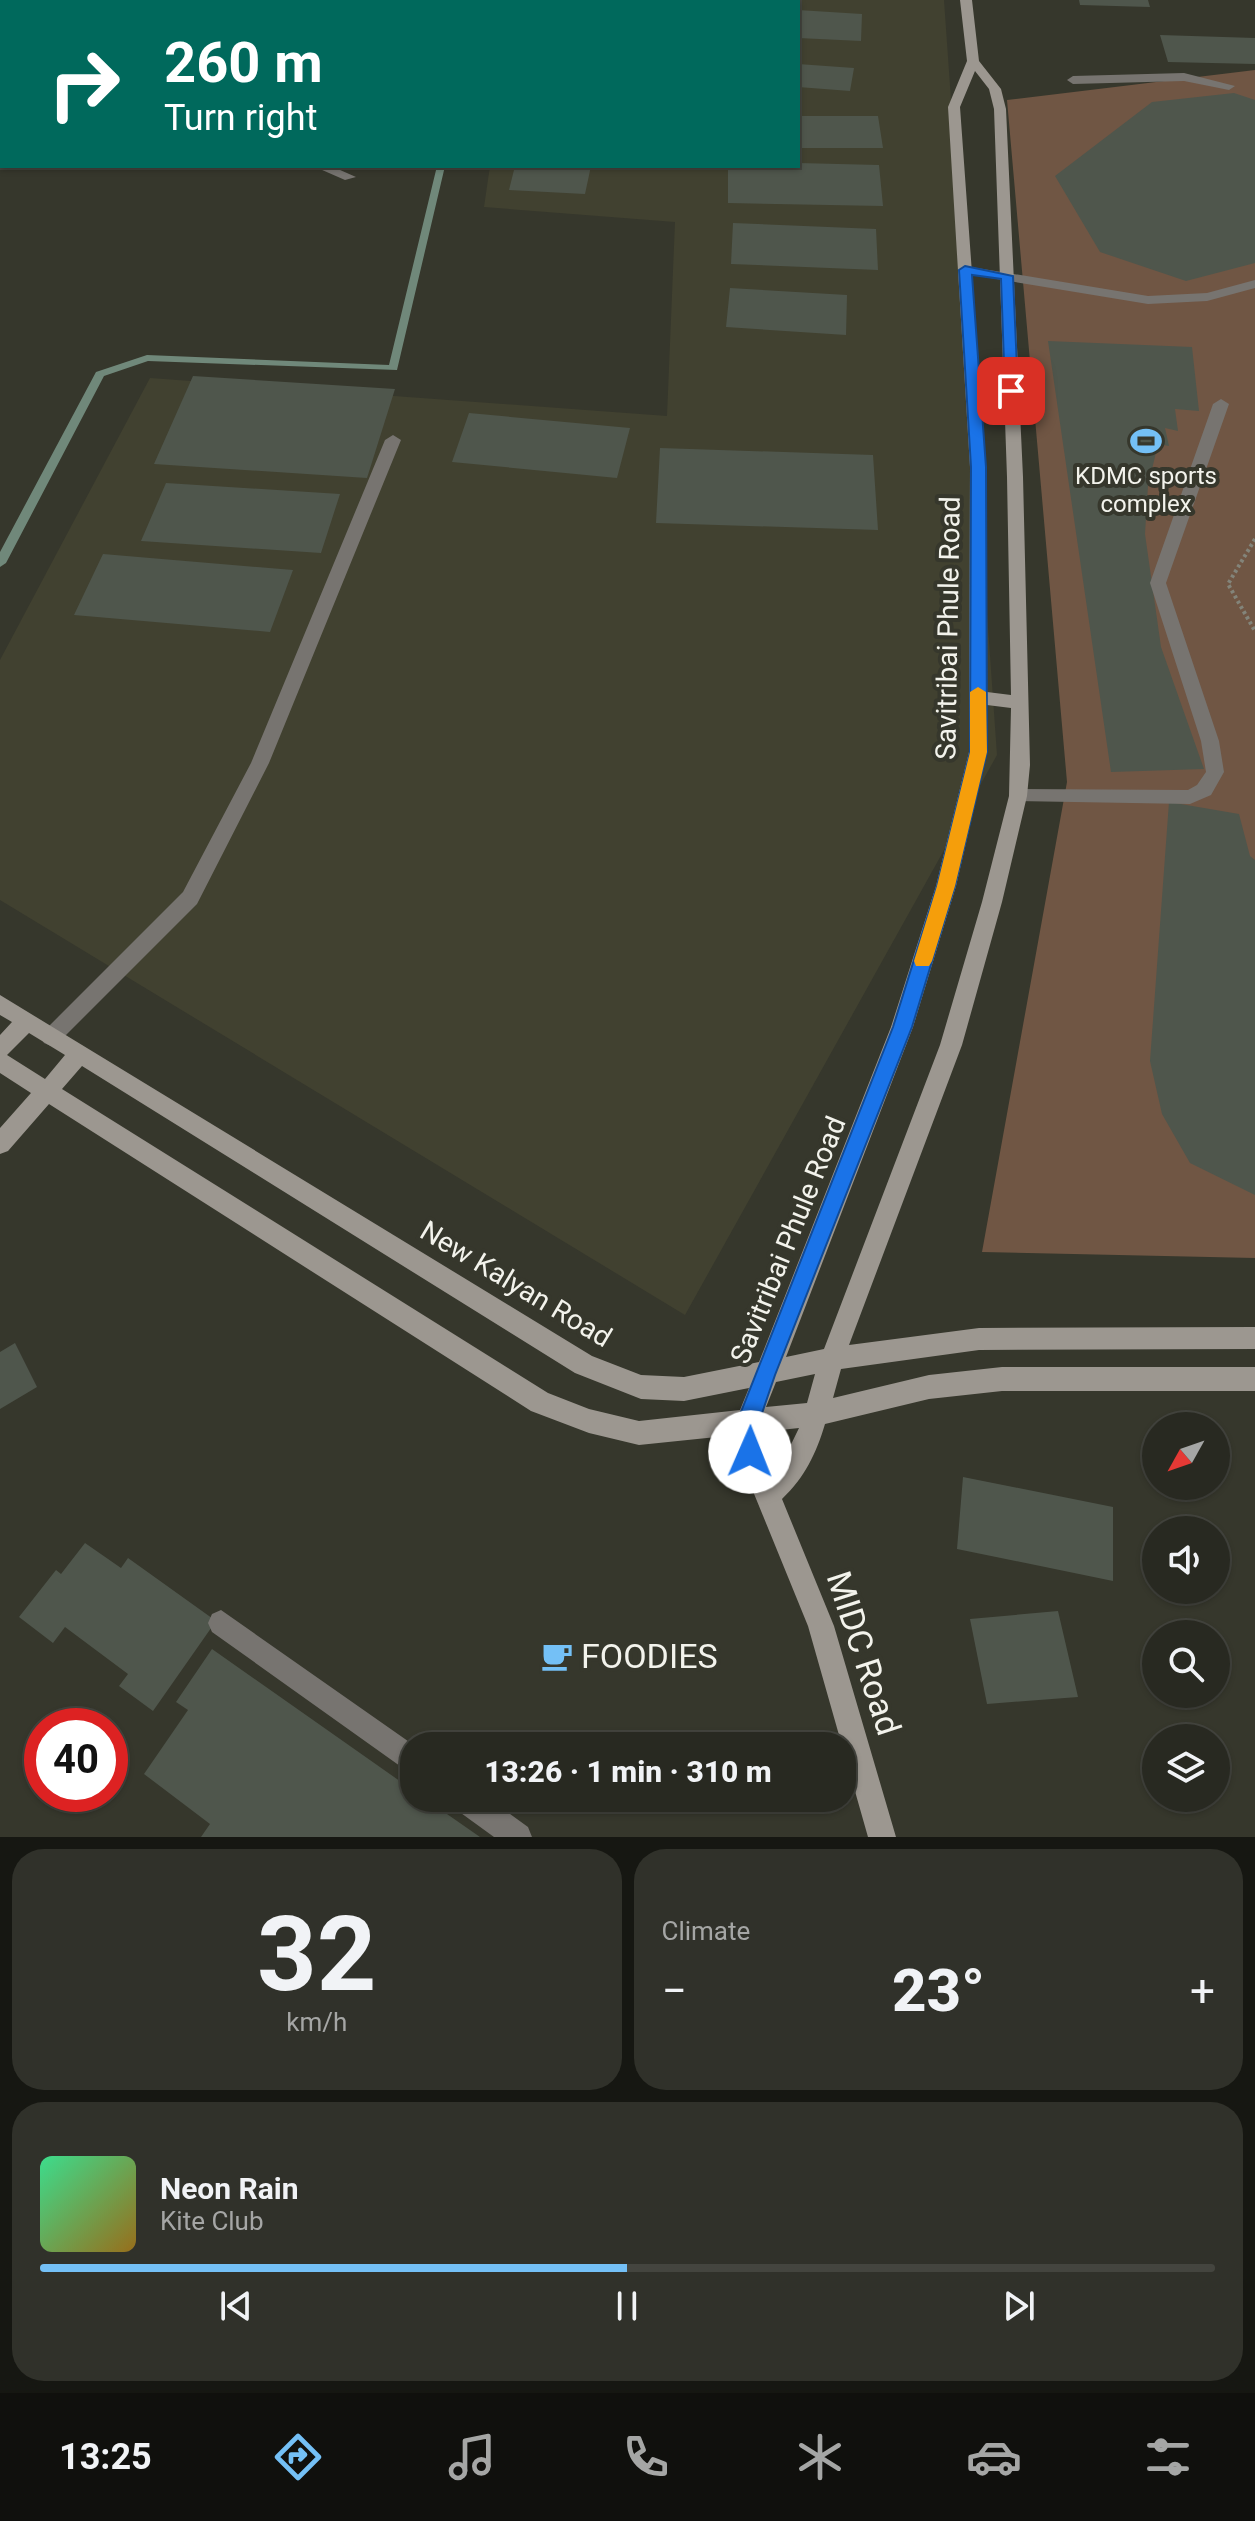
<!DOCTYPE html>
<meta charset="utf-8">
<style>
:root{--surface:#282921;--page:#30312a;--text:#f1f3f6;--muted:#a5a6a5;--line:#44453f;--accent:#74c0f6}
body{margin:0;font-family:Roboto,sans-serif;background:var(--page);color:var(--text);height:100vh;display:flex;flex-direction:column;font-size:30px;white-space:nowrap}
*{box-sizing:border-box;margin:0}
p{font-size:26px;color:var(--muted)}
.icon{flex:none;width:44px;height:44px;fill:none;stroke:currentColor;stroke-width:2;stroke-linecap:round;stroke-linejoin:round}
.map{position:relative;height:1837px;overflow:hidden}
.drawer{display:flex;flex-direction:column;gap:12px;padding:12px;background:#161712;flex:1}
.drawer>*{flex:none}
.banner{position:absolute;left:0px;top:0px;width:800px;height:168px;box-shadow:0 2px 6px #0004,0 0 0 2px var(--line);background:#00695c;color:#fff;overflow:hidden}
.needle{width:52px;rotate:230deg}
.controls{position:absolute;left:1142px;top:1412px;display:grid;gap:16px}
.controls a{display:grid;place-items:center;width:88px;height:88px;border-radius:50%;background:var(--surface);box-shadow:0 2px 6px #0004,0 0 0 2px var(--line);font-size:40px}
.speed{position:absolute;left:24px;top:1708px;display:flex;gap:16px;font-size:40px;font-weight:700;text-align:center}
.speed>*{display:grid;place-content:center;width:104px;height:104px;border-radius:50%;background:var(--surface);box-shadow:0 2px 6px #0004,0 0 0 2px var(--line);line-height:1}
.speed .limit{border:12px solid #d22;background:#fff;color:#111}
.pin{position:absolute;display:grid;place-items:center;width:68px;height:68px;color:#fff;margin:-34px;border-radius:16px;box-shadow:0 4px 12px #0006}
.me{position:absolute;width:88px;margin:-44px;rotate:1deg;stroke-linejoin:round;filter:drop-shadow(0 0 6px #0008)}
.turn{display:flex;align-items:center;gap:28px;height:168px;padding:0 32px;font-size:36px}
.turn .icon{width:104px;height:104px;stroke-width:2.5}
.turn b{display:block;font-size:56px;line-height:68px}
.big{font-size:60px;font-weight:800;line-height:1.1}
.drawer .card{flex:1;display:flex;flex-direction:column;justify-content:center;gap:12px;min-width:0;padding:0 28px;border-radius:32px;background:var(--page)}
.drawer .dial{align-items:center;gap:0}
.dial b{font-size:104px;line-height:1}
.song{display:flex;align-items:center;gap:24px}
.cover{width:96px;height:96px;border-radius:12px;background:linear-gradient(135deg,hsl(150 70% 55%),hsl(40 70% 35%))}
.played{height:8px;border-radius:4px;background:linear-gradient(90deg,var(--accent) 50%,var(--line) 50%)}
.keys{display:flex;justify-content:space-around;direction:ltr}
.heat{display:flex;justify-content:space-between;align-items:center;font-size:44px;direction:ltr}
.drawer .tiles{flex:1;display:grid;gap:12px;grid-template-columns:1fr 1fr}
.card:last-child{grid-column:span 2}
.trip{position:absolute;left:400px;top:1732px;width:456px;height:80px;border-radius:32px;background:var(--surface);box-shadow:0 2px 6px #0004,0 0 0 2px var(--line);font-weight:800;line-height:80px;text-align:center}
.tab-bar{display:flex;height:128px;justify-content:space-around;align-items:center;background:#10100d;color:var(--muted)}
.tab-bar .icon{width:56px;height:56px}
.tab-bar .on{color:var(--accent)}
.tab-bar b{font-size:36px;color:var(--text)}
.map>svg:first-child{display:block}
</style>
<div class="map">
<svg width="1255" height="1837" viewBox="0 0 1255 1837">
<rect width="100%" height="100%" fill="#36372c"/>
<path fill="#414130" d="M511,0H944L997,755L685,1315L0,900V660L150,378L667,416L675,222L484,207L490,166H798V2Z"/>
<path fill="#705644" d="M1255,70V1258L982,1252L1067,782L1007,100Z"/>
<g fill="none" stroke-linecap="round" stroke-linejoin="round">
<path fill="#70887a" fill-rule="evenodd" d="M477,0H485L476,2Z
M437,166H445L397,370L148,361L104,376L6,563L0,567V552L96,372L147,355L389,365Z"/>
</g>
<path fill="#4f564c" d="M1079,0H1148L1150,7L1080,5Z
M798,10L862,14L861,41L798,38Z
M1160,35L1255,38V64L1168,62Z
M798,64L854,68L850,91L798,87Z
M1234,93L1255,100V263L1186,281L1100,252L1055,176L1152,102Z
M798,116H878L883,148H798Z
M798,163L879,165L883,206L728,203V166H798Z
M515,166H591L585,194L509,190Z
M733,223L876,229L878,270L731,264Z
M730,288L847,295L846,335L726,327Z
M1048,341L1192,347L1199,411L1175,409L1178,431L1165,428L1169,446L1158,444L1148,486L1145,534L1161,647L1204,769L1111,772Z
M193,376L395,389L367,478L154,464Z
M469,413L630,428L617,478L452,462Z
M660,448L873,455L878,530L656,523Z
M166,483L340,494L321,553L141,541Z
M103,554L293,570L270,632L74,615Z
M1169,802L1239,814L1250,856L1255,860V1195L1190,1163L1162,1114L1150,1061Z
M15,1343L37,1387L0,1409V1352Z
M963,1477L1113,1507V1581L957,1549Z
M85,1543L121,1568L128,1558L216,1621L153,1711L119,1686L128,1674L65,1627L53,1643L19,1617L56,1570L61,1574Z
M1058,1611L1078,1697L987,1704L970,1619Z
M212,1649L414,1791V1798H424L480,1837H201L210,1824L144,1774L188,1710L176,1702Z"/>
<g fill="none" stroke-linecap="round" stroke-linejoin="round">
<path stroke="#83847a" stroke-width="4" stroke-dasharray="3 3" stroke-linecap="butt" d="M1255,539L1228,584L1255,631"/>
<path fill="#777470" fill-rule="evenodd" d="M1184,73L1235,86L1229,90L1184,81L1073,84L1067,80L1073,76Z
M0,122H2V130H0Z
M313,166H331L356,177L345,180Z
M965,266L1148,296L1207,293L1255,280V288L1207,301L1148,304L960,273L958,270Z
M1221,399L1229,404L1166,583L1219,741L1224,772L1211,795L1190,804L1011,801L1009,796L1011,791L1018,789L1188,790L1197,785L1206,772L1201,741L1150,583L1213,404Z
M393,435L401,440L269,763L197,904L58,1043L51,1046L44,1043L40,1037L44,1031L183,892L251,763L385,440Z"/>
<path fill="#777470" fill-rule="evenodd" d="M221,1610L415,1746L414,1776L212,1632L208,1623L212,1614Z
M450,1798H488L528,1827L532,1837H494L454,1808Z"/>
<path fill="#9c9790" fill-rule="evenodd" d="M960,0H972L979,61L1001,89L1006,109L1023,477L1030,765L1027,796L1002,902L962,1045L849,1345L979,1328L1255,1327V1349L979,1350L841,1369L833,1398L929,1375L1002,1367H1255V1391H1002L929,1399L825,1424C816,1454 805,1477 782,1499L834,1626L896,1837H868L808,1626L737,1452L736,1435L639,1445L589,1433L531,1411L49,1104L8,1151L0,1154V1128L31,1093L0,1073V1035L12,1022L0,1015V995L592,1356L641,1375L684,1377L759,1362L891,1027L936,886L969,752L970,467L948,107L967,61ZM975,71L989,89L994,109L1007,477L1011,695L987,692L986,467L960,107ZM987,705L1011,708L1009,796L982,902L940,1045L824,1349L786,1357L913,1027L956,886L987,752ZM29,1033L65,1055L45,1079L7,1055ZM82,1066L575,1373L641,1399L684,1401L749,1388L740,1410L639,1421L589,1409L548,1393L62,1089ZM815,1374L807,1403L766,1407L776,1382ZM799,1428L781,1465L772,1474L763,1452L761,1432Z"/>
</g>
<path fill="#1a73e8" stroke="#114b97" stroke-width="2" d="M965,266L1013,276L1018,391L1011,395L1005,391L1001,279L972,275L986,467L987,752L955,886L912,1027L775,1375L759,1422L762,1452L758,1460L750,1463L742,1460L737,1422L893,1027L937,886L970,752L971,467L959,270Z"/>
<path fill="#f59e0b" d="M978,687L986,692L987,752L955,886L932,961L929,966H916L914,961L937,886L970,752V692Z"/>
<defs>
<symbol id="stadium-bare" viewBox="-9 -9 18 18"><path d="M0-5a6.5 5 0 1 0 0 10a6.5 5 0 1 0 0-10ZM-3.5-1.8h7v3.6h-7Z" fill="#74c0f6" stroke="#36372c" stroke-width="2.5" paint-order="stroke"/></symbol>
<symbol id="cafe-bare" viewBox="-9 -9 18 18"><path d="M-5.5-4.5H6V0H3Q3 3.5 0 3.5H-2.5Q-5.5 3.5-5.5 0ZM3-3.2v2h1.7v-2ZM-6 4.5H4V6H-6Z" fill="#74c0f6" stroke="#36372c" stroke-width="2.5" paint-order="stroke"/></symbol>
</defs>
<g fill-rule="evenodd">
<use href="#stadium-bare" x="1124" y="419" width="44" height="44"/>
<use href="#cafe-bare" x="535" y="1634" width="44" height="44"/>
</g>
<g text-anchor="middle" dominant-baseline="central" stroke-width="8" stroke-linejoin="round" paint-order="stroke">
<g font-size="24" fill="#f3f3ec" stroke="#36372c">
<text x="1146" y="476">KDMC sports<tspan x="1146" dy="28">complex</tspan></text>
</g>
<g font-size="28" fill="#f3f3ec" stroke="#36372c">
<text transform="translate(948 628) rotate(-89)">Savitribai Phule Road</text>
<text transform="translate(788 1240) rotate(-68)">Savitribai Phule Road</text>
<text transform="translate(516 1284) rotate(31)">New Kalyan Road</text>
</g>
<g font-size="34" fill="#f3f3ec" stroke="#36372c">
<text transform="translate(864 1653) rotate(72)">MIDC Road</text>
</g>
<g font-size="34" fill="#f3f3ec" stroke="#36372c" text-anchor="start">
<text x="581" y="1656">FOODIES</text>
</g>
</g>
</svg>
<div class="controls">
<a><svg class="needle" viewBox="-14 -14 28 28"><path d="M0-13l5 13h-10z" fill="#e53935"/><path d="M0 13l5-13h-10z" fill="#a5a6a5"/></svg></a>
<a><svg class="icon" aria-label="sound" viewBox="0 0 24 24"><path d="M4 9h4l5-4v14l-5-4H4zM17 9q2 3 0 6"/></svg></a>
<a><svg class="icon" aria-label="search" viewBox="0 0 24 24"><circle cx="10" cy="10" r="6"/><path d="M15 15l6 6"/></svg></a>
<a><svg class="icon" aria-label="layers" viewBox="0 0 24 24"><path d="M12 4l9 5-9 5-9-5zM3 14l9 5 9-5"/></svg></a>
</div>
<div class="speed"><div class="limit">40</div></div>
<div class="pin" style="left:1011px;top:391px;background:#d93025"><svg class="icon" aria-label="arrive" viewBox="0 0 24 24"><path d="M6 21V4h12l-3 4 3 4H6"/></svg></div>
<svg class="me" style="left:750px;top:1452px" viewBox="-20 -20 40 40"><circle r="19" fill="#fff"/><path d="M0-13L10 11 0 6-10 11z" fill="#1a73e8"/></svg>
<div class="trip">13:26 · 1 min · 310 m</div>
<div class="banner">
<div class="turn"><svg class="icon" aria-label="right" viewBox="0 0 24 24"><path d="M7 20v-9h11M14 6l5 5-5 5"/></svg><div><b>260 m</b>Turn right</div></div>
</div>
</div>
<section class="drawer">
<div class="tiles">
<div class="card dial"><b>32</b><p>km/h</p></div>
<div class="card"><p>Climate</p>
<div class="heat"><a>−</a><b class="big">23°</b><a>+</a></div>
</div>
<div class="card">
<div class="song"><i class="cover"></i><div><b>Neon Rain</b><p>Kite Club</p></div></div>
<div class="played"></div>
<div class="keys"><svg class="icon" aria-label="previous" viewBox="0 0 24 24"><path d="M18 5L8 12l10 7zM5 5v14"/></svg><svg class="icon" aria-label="pause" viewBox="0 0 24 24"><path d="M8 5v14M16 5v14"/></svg><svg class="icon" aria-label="next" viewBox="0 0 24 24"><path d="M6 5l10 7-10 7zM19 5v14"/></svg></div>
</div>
</div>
</section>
<nav class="tab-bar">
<b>13:25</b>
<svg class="icon on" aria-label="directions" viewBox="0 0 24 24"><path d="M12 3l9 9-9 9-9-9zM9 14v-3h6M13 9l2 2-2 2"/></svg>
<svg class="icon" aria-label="music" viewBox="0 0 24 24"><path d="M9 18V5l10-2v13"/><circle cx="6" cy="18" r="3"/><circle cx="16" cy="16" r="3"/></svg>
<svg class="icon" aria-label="phone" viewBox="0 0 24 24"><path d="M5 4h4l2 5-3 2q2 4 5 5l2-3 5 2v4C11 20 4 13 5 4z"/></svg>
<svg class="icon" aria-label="climate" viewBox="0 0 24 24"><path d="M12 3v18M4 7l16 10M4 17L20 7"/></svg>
<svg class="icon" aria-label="car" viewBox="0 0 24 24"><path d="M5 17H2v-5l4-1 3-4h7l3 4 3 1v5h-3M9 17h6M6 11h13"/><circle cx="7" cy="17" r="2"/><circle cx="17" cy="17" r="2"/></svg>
<svg class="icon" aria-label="filters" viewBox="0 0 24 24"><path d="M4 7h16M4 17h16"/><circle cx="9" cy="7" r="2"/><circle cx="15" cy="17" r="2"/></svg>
</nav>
